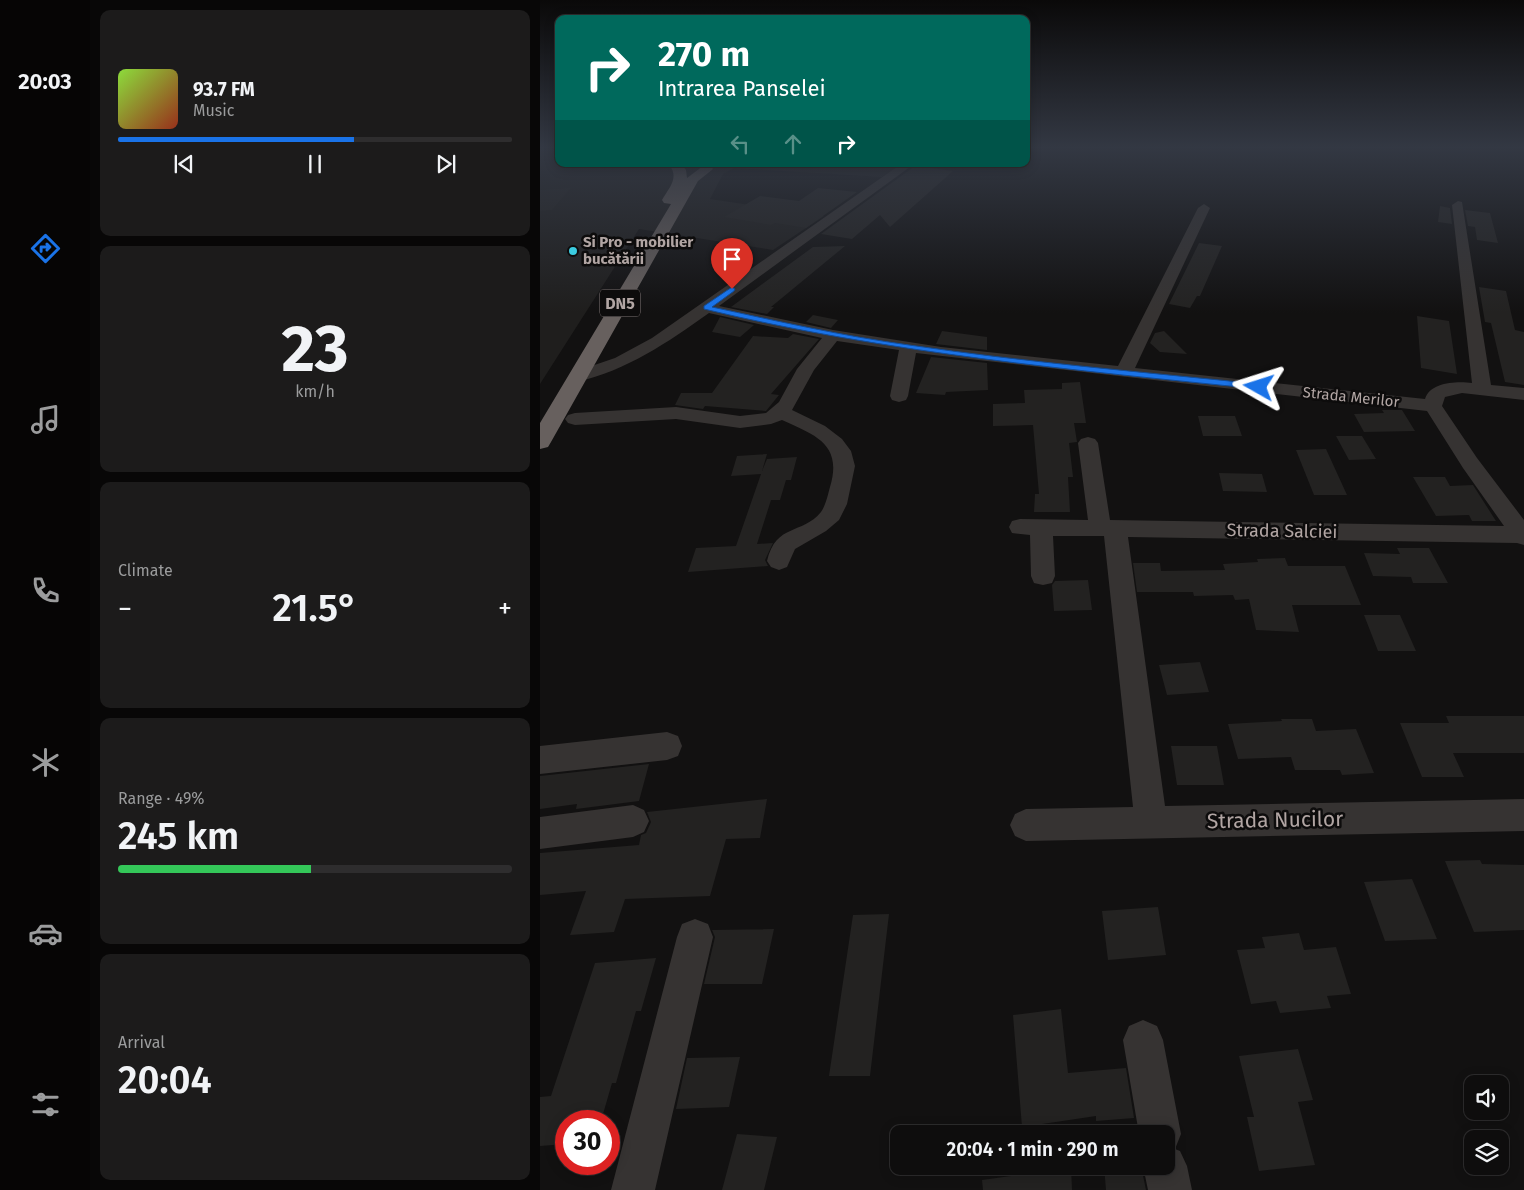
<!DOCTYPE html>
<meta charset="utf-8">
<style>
:root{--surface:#0e0d0d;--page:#1c1b1b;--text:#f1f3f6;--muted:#9b9c9d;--line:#2e2d2e;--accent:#1a73e8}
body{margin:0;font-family:"Fira Sans",sans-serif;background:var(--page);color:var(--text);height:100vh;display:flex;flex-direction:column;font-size:19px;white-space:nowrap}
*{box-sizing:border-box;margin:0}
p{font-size:16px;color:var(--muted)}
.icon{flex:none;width:28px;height:28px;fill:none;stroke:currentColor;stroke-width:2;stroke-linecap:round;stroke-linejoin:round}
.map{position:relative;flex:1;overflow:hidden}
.panel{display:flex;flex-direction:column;gap:10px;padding:10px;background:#080707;width:450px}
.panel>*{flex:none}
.hud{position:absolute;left:15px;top:15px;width:475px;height:152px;border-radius:10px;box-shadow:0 2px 12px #0003,0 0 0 1px var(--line);background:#00695c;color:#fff;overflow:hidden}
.fabs{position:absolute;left:924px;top:1075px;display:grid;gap:10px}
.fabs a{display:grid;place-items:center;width:45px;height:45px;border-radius:10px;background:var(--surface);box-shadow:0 2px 12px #0003,0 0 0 1px var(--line);font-size:25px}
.speed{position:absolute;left:15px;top:1110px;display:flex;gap:10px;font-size:25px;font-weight:700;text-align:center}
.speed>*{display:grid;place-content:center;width:65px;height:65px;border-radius:50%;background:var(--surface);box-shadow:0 2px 12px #0003,0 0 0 1px var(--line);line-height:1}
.speed .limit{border:8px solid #d22;background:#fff;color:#111}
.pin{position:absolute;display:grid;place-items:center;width:42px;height:42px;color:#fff;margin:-51px -21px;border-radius:50% 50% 50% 0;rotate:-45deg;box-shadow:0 0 5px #0007}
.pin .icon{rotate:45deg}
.me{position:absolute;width:55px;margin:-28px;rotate:276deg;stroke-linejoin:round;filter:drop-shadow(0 0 4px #0008)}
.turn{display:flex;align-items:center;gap:18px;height:105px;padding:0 20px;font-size:22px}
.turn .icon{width:65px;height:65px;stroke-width:2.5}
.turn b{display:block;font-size:35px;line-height:42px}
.lanes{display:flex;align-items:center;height:48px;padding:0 20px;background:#0003;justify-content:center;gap:25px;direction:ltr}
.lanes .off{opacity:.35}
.big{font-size:38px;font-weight:600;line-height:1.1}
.panel .widget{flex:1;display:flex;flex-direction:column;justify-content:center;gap:8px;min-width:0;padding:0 18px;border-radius:10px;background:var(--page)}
.panel .dial{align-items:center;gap:0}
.dial b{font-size:65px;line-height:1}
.song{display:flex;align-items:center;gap:15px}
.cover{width:60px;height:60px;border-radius:8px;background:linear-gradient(135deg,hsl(90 70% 55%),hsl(10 70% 35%))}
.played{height:5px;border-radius:2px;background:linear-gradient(90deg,var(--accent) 60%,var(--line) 60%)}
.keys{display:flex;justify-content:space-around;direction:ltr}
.heat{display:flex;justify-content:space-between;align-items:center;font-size:28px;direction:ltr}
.charge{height:8px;border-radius:4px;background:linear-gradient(90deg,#34c759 49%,var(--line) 0)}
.trip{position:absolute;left:350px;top:1125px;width:285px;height:50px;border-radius:10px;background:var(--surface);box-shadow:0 2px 12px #0003,0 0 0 1px var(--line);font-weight:600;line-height:50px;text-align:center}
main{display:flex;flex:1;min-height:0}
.tabs{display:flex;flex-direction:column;width:90px;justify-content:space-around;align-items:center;background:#060505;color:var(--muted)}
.tabs .icon{width:35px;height:35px}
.tabs .selected{color:var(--accent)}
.tabs b{font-size:22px;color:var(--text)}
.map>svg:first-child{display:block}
</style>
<main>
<nav class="tabs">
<b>20:03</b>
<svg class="icon selected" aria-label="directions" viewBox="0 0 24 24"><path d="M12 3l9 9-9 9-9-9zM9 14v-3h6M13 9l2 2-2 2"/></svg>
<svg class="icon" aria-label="music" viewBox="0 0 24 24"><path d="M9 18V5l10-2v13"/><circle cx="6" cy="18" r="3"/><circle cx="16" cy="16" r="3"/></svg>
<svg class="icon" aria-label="phone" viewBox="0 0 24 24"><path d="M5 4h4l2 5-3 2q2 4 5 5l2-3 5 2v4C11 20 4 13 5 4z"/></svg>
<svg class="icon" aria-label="climate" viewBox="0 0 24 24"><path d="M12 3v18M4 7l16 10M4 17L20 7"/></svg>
<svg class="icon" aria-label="car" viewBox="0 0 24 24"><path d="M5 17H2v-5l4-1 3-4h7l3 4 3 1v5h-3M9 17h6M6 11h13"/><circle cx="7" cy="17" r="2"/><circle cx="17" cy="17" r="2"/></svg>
<svg class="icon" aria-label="filters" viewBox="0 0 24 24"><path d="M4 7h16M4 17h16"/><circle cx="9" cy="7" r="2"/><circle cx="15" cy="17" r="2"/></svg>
</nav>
<section class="panel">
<div class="widget">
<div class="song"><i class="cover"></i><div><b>93.7 FM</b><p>Music</p></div></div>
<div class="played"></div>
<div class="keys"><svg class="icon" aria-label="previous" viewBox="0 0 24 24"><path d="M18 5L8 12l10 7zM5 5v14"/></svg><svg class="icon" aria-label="pause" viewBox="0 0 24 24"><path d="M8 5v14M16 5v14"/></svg><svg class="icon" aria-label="next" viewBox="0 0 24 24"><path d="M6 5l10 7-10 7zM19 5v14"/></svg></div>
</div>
<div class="widget dial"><b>23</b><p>km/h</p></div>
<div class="widget"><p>Climate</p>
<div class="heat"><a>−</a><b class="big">21.5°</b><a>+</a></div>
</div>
<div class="widget"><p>Range · 49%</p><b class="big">245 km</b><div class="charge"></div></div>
<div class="widget"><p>Arrival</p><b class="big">20:04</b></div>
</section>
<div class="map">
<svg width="984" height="1190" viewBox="0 0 984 1190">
<rect width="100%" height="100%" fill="#121111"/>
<path fill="#1f1e1d" d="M0,146H19V164H361L342,177L194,168L183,174L170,199L284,216L233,250L99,229L0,384Z"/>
<path fill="#232221" d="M375,166L413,171L350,227L340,215L312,239L281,234Z
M28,188H31L12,210L0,211V190Z
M278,188L317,192L266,228L235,223L231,225L184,217L220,196L259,201Z
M900,206L910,208L912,224L898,222Z
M925,210L950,213L958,243L937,240L935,227L928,226Z
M659,243L682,246L660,296H657L650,308L629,304Z
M305,246L231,307H234L227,314L191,307L273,247Z
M939,287L966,291L975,330L984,332V385L965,382L951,323L945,322Z
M273,315L298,320L291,328L266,322Z
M877,316L909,321L917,374L881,368Z
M180,317L214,325L200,337L172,332Z
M402,331L447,337V350L396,344Z
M624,331L647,354L620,352L610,343L615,333Z
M253,334L279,339L231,394L239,395L226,411L165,406L163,409L135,405L141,393H172L213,336L248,338Z
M391,357L447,363L448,390L406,392L405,395L376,393Z
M540,382L546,423H534L537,442L529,443L533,477H528L530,512H494L495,494H499L493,425L453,426V404L485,403L484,390L522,389V383Z
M842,410H862L875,431L824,432L814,414L844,413Z
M658,416H695L702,436H663Z
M796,436H822L836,459L809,460Z
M786,449L807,495H774L756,450Z
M227,454L222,471L227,459L257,457L251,480H246L240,500H231L217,544L233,543L225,560L228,566L148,572L156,548L196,546L221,474L191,476L197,456Z
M679,473L722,474L727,492L683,491Z
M873,477H905L910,486L933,485L956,521H932L929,515L896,516Z
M857,548H889L908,583H873L871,577L833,576L824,553L860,554Z
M745,558L748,566H805L821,605H752L759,632L716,630L709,599L695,600L693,595L654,596L653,592H597L593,563H620L621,571L685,570L683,564L718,562L717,559Z
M548,580L552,610L514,611L512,585L515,581Z
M824,615H860L876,651H838Z
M660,662L669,692L627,695L619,665Z
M906,716H984V753H913L924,777H882L860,723H909Z
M741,719H772L776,731L816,729L834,773L802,775L800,770H755L751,757L698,759L688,724L742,721Z
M631,746H677L684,785H637Z
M109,764L99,801L36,809L37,804L0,809V776Z
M227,799L220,838L186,839L170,896L85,899L74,932L30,935L46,891L0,895V853L99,845L101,835L106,833L111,822L107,812Z
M940,860L942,864L984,865V930L934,932L905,861Z
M872,879L897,939L845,941L824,882Z
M618,907L626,955L568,960L562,911Z
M349,914L330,1076H289L313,915Z
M234,929L222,984H164L175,937L172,930Z
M759,933L764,950L796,947L811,994L787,996L791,1008L740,1013L736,1001L711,1004L697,950L725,948L722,937Z
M116,958L101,1011H96L76,1083H72L61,1121H26V1144L0,1146V1097L11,1096L55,963Z
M521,1009L528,1073L586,1068L594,1118L556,1121V1116L482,1127L473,1015Z
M758,1049L773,1100L758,1102L775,1165L719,1171L707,1117H714L699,1056Z
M200,1057L189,1107L136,1109L147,1058Z
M197,1134L237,1137L224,1190H182Z
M531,1166L532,1190H443L442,1180L478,1175L477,1167Z
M564,1166H601L606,1190H566Z"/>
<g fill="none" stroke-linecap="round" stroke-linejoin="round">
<path fill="#363332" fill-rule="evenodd" d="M361,164H374L179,306L293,330L401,347L578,366L658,208L664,204L670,208L595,368L885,399C890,382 917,381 932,383L912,205L918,201L922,202L951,385L984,388V400L922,393L905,397L902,406L937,458L984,520V545L977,543L588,537L625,806L984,799V831L486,841L475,836L470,825L475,814L486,809L593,807L564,536H513L515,576L512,583L503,585L494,583L491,576L490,535L472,533L469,527L472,521L480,519L548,520L538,443L541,439L548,437L555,439L558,443L570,520L964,526L923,468L887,411L376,353L368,396L366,400L359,402L352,400L350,396L359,350L297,341L274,370L252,410L285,426L302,439L311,451L315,466L307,504L299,520L286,531L255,549L247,567L239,570L231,567L227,561C236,523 262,535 281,512C286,505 288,494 290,487C303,444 275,435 242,420L231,424L200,428L136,419L35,425L28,423L25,419L28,415L35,413L136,407L200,416L226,413L239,402L257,369L282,338L169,313C127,343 87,370 37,382L31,381L28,377L31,373L75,358L112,338Z
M127,732L138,736L142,746L138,756L127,760L0,774V746Z
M93,805L104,810L109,821L104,832L93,837L0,849V817Z
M155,919L168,924L173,937L115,1190H71L137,937L142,924Z
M603,1020L617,1026L623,1040L641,1134L635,1149L640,1151L647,1166L652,1190H608L603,1166H626V1134H599L583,1040L589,1026Z"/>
<path fill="#67605e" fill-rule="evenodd" d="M131,164H144L143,166L146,170L147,178L163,166H171L173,169L158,181L11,442L8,447L0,449V423L131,204L124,203L122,200C129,188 139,178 130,166Z"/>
</g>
<linearGradient id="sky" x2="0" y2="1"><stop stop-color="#0a0909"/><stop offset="0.47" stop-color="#333843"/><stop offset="1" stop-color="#333843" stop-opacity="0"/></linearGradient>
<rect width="984" height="313" fill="url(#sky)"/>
<path fill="#1a73e8" stroke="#114b97" d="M192,287L195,289L194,291L172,307C237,321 303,336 369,345C485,362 602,372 719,384L723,387L719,389C533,370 346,353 164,309V306Z"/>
<circle fill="#3bcbe0" stroke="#0d0c0c" stroke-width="2" cx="33" cy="251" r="5"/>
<g text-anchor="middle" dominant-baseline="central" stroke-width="5" stroke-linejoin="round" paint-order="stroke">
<g font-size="15" font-weight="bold" fill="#b1a5a3" stroke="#0d0c0c" text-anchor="start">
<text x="43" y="242">Si Pro - mobilier<tspan x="43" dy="17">bucătării</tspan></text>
</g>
<g font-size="15" fill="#b1a5a3" stroke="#0d0c0c">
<text transform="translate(811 397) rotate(6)">Strada Merilor</text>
</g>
<rect fill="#0d0c0c" stroke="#807776" stroke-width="1" x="60" y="289.5" width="40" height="27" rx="4"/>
<g font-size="16" font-weight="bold" fill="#b1a5a3">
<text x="80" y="303">DN5</text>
</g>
<g font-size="18" fill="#b1a5a3" stroke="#0d0c0c">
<text transform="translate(742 531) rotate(1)">Strada Salciei</text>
</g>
<g font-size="21" fill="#b1a5a3" stroke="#0d0c0c">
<text transform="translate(735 820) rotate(-1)">Strada Nucilor</text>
</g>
</g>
</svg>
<div class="fabs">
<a><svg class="icon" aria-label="sound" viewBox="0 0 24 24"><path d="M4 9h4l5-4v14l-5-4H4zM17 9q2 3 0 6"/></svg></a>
<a><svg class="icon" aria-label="layers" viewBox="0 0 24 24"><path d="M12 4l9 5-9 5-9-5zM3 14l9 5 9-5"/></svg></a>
</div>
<div class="speed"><div class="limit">30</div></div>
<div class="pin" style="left:192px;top:289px;background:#d93025"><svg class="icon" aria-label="arrive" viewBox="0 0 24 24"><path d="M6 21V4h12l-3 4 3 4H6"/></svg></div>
<svg class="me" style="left:719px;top:387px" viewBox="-20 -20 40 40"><path d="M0-17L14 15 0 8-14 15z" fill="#1a73e8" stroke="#fff" stroke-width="4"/></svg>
<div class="trip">20:04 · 1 min · 290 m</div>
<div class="hud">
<div class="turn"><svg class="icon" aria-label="right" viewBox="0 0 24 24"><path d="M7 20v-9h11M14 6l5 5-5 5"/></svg><div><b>270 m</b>Intrarea Panselei</div></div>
<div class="lanes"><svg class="icon off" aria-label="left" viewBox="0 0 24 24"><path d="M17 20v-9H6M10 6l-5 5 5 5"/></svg><svg class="icon off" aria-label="ahead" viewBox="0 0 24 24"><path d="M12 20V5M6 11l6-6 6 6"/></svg><svg class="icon" aria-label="right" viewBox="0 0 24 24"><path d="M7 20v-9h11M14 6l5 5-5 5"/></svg></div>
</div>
</div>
</main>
